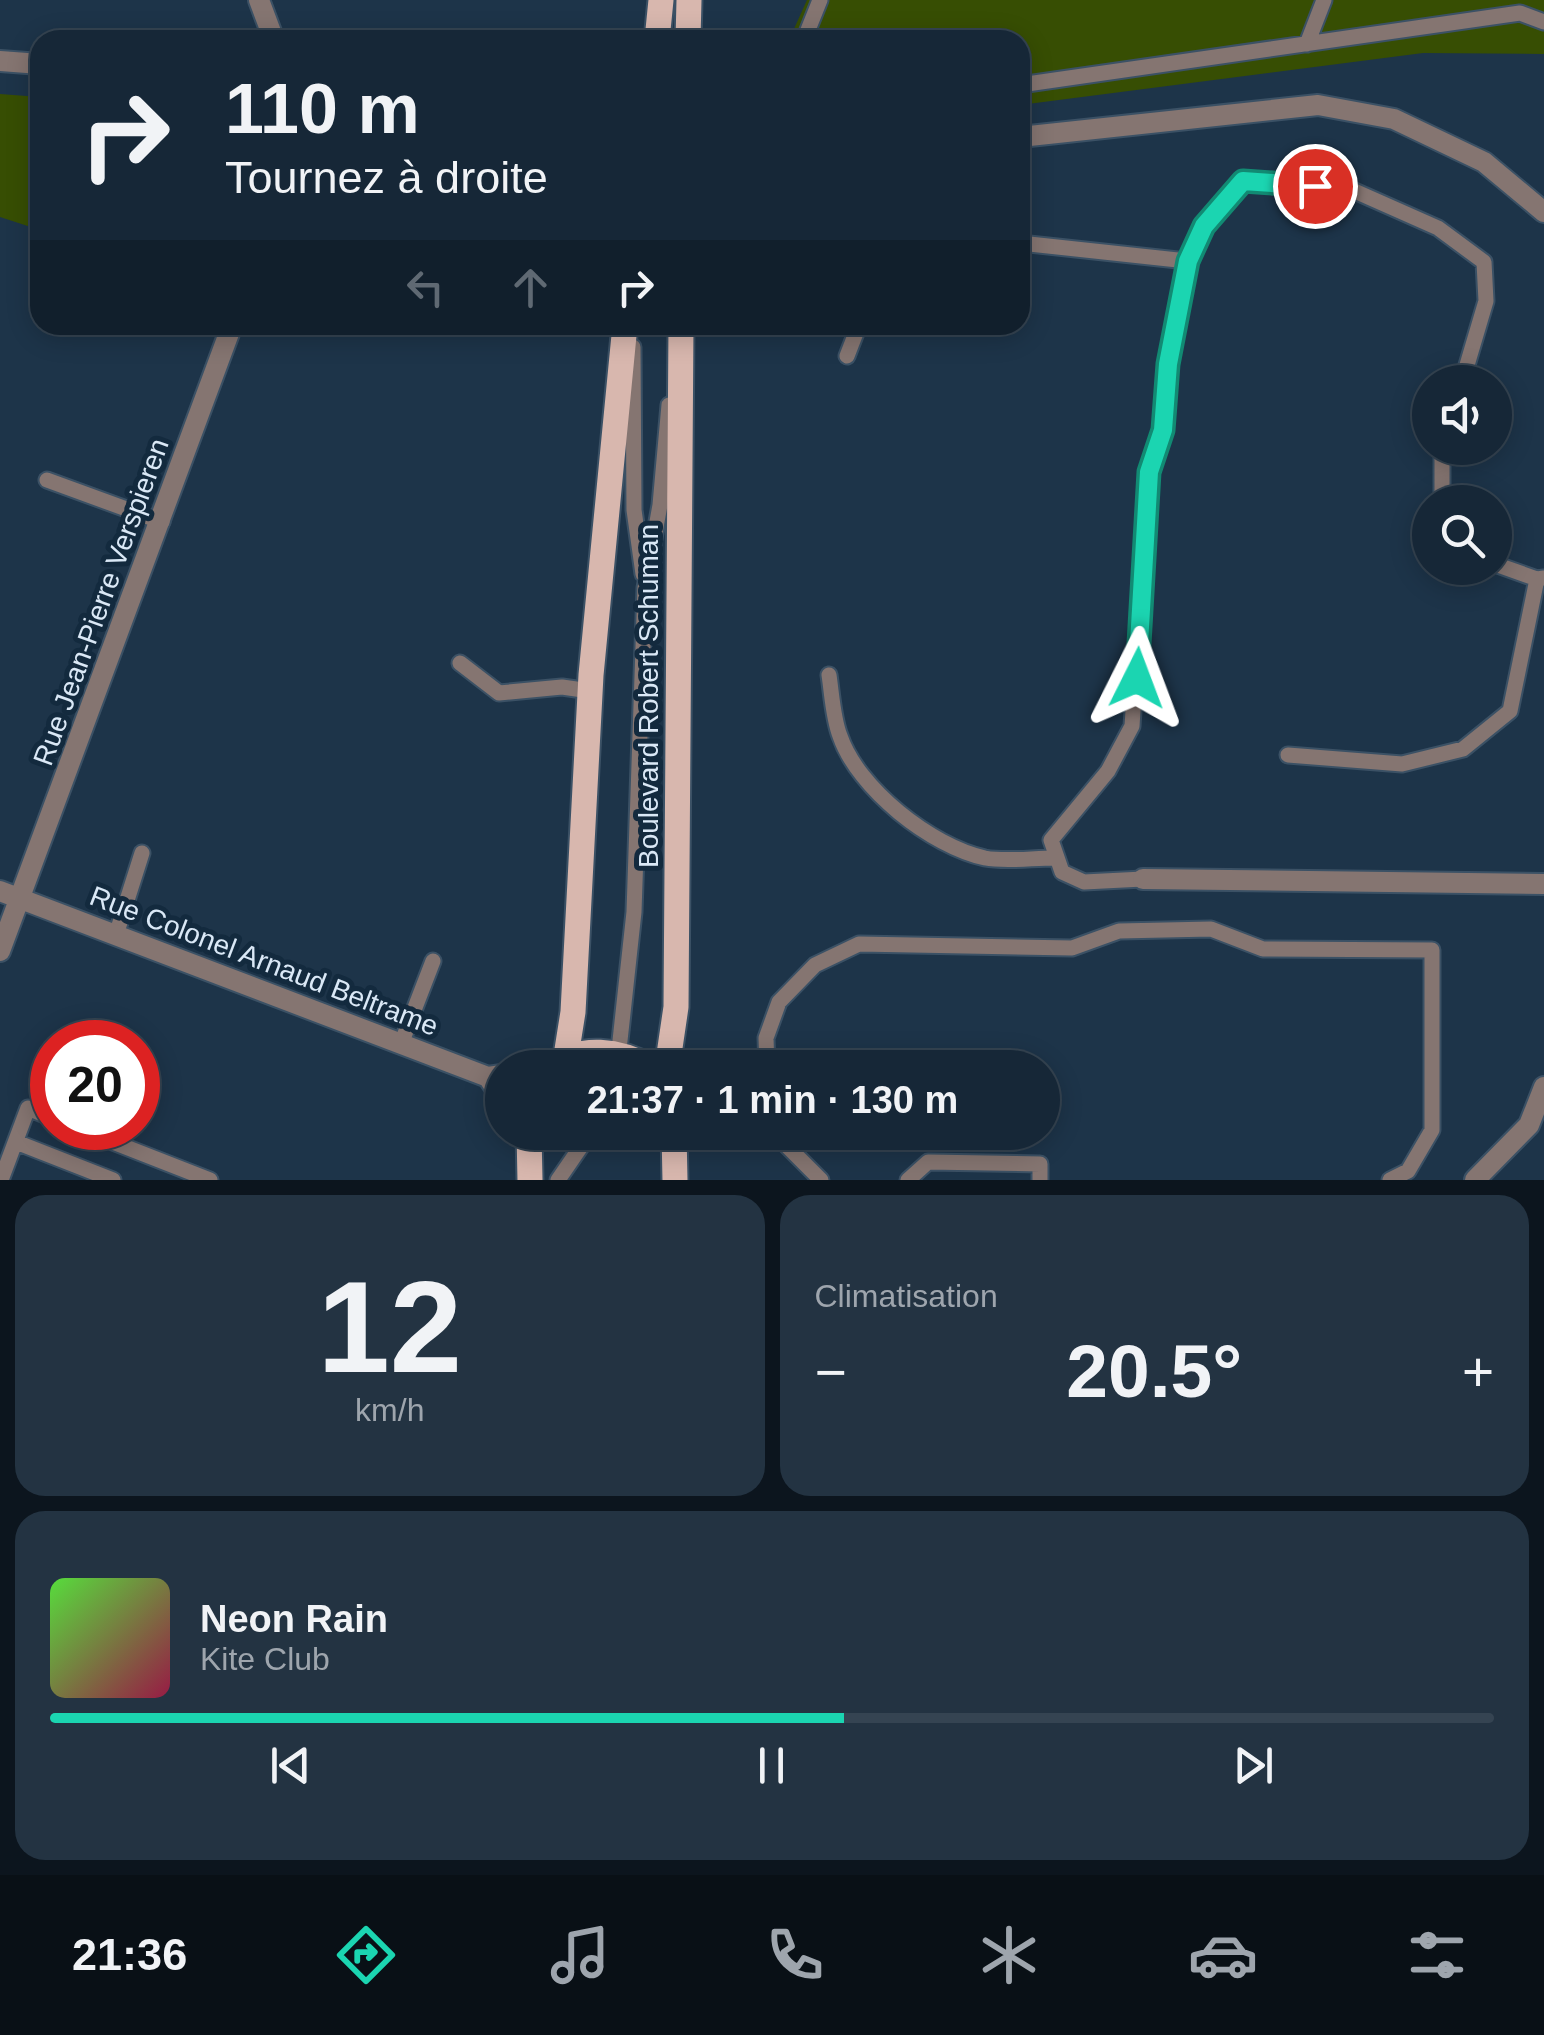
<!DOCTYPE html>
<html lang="fr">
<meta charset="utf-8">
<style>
:root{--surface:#162737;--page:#233342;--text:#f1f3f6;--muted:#9ea5ad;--line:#354452;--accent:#1bd5b1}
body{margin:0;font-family:Helvetica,sans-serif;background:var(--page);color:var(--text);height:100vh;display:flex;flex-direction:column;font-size:38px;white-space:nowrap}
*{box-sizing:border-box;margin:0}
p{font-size:32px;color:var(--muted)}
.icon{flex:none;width:55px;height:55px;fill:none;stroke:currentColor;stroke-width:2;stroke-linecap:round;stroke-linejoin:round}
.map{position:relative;height:1180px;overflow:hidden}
.panel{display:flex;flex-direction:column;gap:15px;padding:15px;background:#0c151e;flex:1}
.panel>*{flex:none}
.top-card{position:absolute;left:30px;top:30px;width:1000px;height:305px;border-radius:30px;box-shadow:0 5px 25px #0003,0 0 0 2px var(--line);background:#162737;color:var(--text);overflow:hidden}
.fabs{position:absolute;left:1412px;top:365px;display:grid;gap:20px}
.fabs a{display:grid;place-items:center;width:100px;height:100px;border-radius:50%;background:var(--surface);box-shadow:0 5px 25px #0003,0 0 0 2px var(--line);font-size:50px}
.speed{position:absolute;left:30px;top:1020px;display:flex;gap:20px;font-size:50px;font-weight:700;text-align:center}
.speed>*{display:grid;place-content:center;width:130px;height:130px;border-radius:50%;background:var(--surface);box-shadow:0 5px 25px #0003,0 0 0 2px var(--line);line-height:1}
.speed .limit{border:15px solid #d22;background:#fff;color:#111}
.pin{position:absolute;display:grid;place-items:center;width:85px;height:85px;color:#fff;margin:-42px;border:5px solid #fff;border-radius:50%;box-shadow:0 2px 10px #0007}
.me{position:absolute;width:110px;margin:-55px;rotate:3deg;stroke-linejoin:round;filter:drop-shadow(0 0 8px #0008)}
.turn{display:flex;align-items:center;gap:35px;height:210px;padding:0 30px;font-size:45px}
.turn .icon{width:130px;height:130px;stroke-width:2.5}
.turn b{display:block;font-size:70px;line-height:85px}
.lanes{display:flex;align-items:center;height:95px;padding:0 30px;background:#0003;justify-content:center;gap:50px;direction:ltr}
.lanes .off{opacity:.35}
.big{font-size:75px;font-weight:700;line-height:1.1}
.panel .card{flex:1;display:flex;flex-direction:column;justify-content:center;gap:15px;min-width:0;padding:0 35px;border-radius:30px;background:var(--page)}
.panel .dial{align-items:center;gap:0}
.dial b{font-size:130px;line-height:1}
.song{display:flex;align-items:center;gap:30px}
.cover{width:120px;height:120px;border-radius:15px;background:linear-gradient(135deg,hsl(110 70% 55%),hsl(340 70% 35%))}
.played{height:10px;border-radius:5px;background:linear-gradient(90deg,var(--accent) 55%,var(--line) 55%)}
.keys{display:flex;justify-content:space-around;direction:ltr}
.heat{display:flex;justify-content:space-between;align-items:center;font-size:55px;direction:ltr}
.panel .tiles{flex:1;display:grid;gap:15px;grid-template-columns:1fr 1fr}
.card:last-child{grid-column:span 2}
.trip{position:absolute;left:485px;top:1050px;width:575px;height:100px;border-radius:50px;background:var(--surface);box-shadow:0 5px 25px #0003,0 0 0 2px var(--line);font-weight:700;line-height:100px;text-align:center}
.tab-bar{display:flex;height:160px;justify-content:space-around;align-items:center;background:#091016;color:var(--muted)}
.tab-bar .icon{width:70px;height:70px}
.tab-bar .on{color:var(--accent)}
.tab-bar b{font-size:45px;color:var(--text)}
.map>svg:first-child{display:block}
</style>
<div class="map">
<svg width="1544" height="1180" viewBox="0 0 1544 1180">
<rect width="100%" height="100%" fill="#1d3449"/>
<path fill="#374e03" d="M807,0H1544V54L1423,53L1020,105V40H789Z
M0,94L40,97V230L0,217Z"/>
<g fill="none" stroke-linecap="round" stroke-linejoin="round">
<defs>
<path id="lane" d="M804,40L820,0
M1307,44L1324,0
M1020,85L1520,13L1544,22
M1020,243L1187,261L1204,226L1243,181L1350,189L1438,228L1484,262L1486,301L1462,382
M633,347L634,510L643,574
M847,356L859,325
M1442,448V502
M47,480L162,522
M1495,564L1537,579
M460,663L499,693L562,687L590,691
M829,675C832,695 833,718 840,736C858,789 931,846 985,858C1006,862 1032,858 1055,858
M1288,755L1402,764L1463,749L1510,711L1537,579L1544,578
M1143,879L1084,882L1062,872L1051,840L1108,771L1132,726L1149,472L1163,430L1168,365L1187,261
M116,935L142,853
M401,1044L433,961
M618,1059L634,912L645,588L660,505L669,405
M767,1068L766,1038L779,1002L815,965L859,944L1072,948L1119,931L1211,929L1263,949L1432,950V1130L1408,1171L1390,1180
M77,1128L210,1180
M780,1132L784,1143L821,1180
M16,1142L113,1180
M1,1180L28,1108L52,1118
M558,1180L591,1132
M908,1180L928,1162L1040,1164V1180"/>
<path id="street" d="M259,0L274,40
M0,61L40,64
M1020,137L1318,105L1394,119L1484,162L1544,212
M1143,879L1544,884
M0,891L488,1077L502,1075
M0,951L232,325
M488,1077L502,1098
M1475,1180L1529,1125L1544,1087"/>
<path id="primary" d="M657,40L661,0
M688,40L689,0
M566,1056L573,1012L591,675L625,325
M551,1068C580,1044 620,1050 651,1068
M667,1068L676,1007L681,325
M529,1132L530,1180
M674,1132L675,1180"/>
</defs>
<use href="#lane" stroke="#3b5165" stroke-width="19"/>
<use href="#street" stroke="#3b5165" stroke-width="24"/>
<use href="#primary" stroke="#3b5165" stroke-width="29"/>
<use href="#lane" stroke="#857571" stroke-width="15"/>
<use href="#street" stroke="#857571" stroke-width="20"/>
<use href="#primary" stroke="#d8b7ae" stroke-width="25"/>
</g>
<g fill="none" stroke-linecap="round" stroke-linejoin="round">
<defs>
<path id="route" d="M1137,678L1149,472L1163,430L1168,364L1188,261L1204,226L1243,181L1315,186"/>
</defs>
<use href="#route" stroke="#128a73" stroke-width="25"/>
<use href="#route" stroke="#1bd5b1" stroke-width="18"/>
</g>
<g text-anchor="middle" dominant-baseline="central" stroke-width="10" stroke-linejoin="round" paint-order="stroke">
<g font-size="28" fill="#dae8f6" stroke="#132a3e">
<text transform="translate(101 602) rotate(-70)">Rue Jean-Pierre Verspieren</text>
<text transform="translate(648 696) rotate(-90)">Boulevard Robert Schuman</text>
<text transform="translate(264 961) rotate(21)">Rue Colonel Arnaud Beltrame</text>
</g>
</g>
</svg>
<div class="fabs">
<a><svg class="icon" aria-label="sound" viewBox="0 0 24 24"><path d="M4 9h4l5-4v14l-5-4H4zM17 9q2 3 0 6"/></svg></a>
<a><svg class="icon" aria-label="search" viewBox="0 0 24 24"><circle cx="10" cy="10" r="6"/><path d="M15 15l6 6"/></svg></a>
</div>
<div class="speed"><div class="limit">20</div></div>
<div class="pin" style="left:1315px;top:186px;background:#d93025"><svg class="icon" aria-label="arrive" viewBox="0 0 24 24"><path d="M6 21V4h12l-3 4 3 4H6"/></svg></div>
<svg class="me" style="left:1137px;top:678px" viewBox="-20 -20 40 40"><path d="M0-17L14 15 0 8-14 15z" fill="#1bd5b1" stroke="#fff" stroke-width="4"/></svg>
<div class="trip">21:37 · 1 min · 130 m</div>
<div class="top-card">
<div class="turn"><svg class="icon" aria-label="right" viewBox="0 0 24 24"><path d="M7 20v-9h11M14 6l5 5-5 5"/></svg><div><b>110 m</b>Tournez à droite</div></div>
<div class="lanes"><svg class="icon off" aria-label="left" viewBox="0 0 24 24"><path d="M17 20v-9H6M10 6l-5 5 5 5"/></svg><svg class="icon off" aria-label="ahead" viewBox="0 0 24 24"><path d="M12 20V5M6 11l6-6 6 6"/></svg><svg class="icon" aria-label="right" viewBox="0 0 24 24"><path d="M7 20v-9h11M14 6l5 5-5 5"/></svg></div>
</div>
</div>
<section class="panel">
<div class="tiles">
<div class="card dial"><b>12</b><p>km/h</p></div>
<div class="card"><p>Climatisation</p>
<div class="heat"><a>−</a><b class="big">20.5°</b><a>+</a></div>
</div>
<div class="card">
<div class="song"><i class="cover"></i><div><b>Neon Rain</b><p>Kite Club</p></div></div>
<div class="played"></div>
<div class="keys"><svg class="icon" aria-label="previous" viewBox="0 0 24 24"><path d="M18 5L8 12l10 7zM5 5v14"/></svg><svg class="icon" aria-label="pause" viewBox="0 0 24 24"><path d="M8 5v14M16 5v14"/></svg><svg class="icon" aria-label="next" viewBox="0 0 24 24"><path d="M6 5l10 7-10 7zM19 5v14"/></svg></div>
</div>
</div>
</section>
<nav class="tab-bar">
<b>21:36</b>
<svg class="icon on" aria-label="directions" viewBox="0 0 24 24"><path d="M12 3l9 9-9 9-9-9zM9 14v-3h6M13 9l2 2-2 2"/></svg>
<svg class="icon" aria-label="music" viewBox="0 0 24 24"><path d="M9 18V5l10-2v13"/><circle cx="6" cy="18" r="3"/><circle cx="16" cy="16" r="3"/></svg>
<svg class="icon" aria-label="phone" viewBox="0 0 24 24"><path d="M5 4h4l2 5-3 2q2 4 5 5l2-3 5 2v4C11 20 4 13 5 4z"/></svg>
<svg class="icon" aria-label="climate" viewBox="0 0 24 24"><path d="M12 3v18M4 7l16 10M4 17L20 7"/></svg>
<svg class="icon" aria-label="car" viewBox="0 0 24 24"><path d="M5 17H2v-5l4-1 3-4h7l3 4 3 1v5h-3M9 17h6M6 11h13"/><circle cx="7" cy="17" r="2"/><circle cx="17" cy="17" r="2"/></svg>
<svg class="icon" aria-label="filters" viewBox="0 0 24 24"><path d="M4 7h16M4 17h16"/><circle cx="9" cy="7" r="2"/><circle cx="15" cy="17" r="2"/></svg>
</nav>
